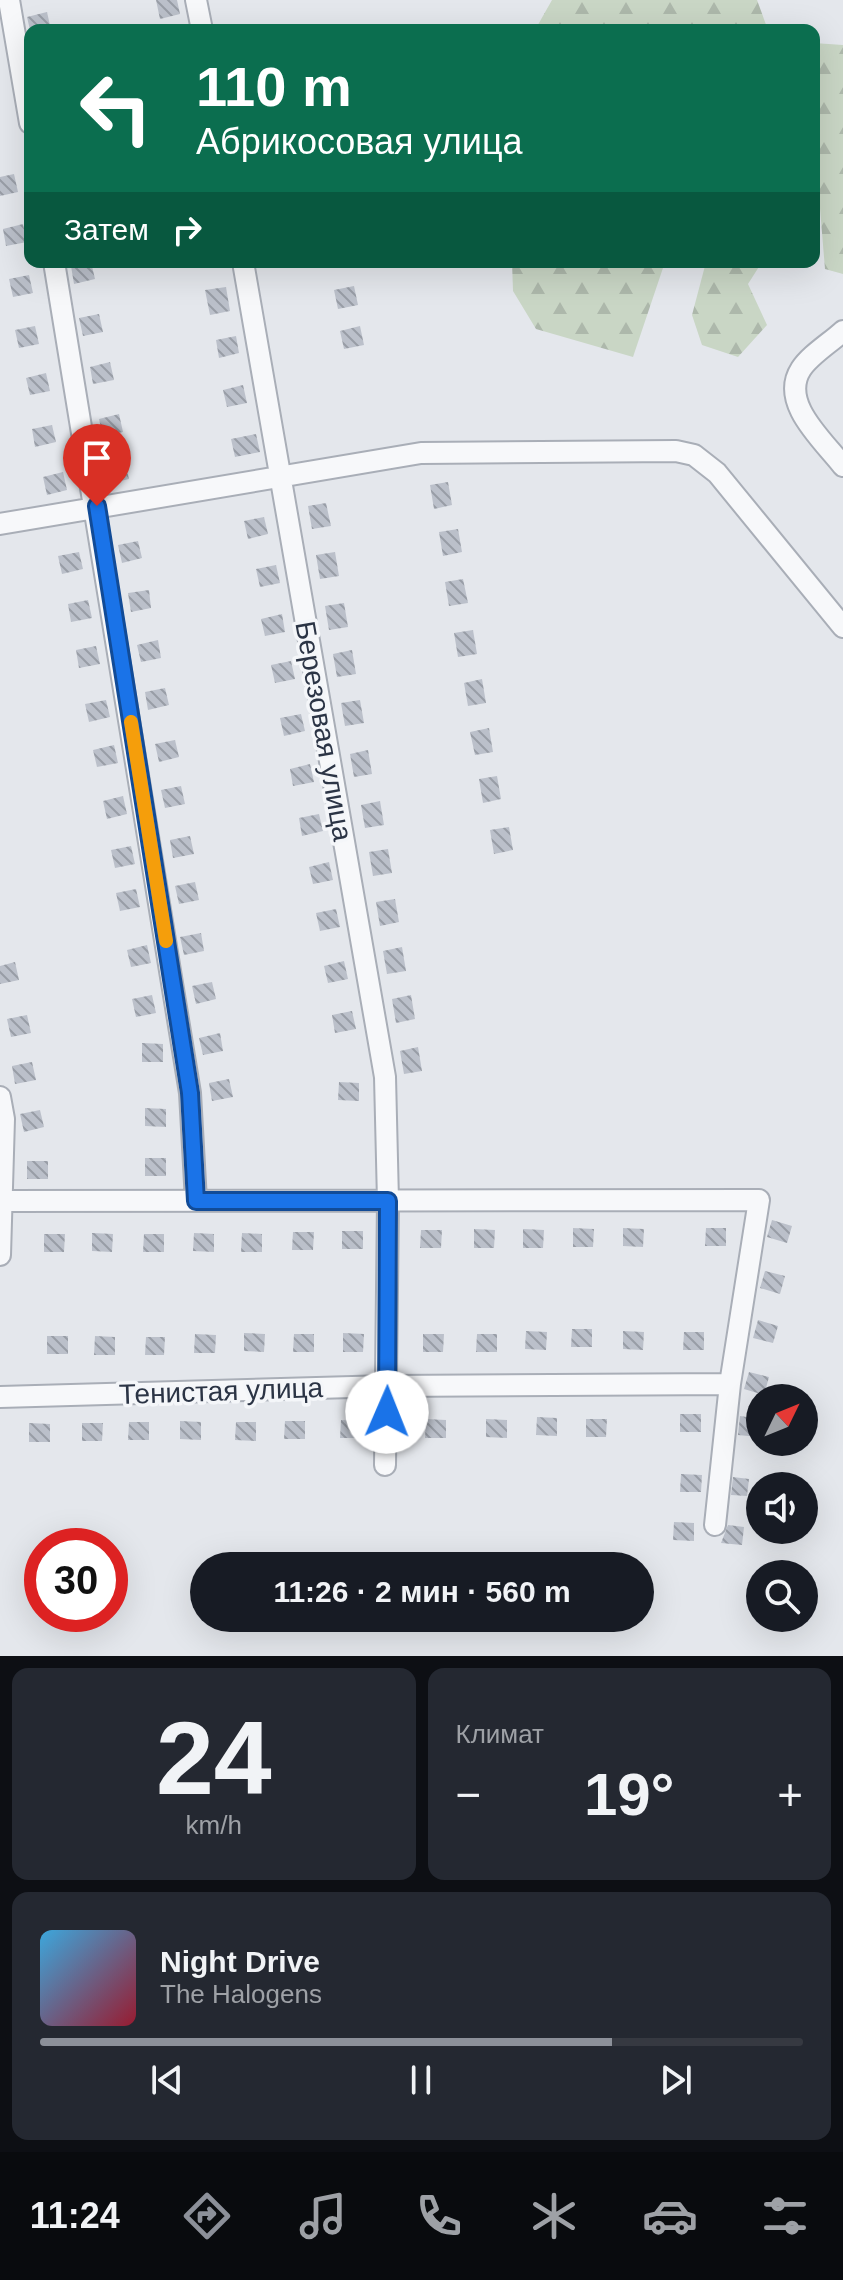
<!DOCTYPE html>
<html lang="ru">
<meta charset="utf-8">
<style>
:root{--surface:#171b24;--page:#242831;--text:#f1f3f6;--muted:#9ea1a6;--line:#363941;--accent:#8c9099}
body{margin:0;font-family:Arial,sans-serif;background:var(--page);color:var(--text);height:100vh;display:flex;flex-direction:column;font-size:30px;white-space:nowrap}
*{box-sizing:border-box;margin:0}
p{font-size:26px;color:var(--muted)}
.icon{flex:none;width:44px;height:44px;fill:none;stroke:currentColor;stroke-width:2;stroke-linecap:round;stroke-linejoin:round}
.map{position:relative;height:1656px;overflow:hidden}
.drawer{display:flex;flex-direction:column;gap:12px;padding:12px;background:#0d0f14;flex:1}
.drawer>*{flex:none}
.top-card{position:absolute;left:24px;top:24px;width:796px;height:244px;border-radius:16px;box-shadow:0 8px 32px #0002;background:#0b6e4f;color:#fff;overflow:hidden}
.needle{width:52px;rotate:47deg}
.controls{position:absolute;left:746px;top:1384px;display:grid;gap:16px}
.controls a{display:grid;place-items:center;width:72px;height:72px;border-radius:50%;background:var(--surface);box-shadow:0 8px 32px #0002;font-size:40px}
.speed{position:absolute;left:24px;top:1528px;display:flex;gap:16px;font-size:40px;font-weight:700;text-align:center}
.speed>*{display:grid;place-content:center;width:104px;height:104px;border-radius:50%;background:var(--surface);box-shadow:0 8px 32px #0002;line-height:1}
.speed .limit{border:12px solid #d22;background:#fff;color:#111}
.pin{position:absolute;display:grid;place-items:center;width:68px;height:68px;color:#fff;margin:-82px -34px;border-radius:50% 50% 50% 0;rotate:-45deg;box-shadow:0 0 8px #0007}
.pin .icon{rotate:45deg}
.me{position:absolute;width:88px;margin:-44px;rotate:1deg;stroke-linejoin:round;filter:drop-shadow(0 0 6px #0008)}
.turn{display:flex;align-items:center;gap:28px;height:168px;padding:0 40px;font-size:36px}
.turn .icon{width:104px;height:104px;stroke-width:2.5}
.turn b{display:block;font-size:56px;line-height:68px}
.then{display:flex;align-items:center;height:76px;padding:0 40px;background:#0003;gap:16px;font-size:30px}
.big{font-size:60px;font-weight:800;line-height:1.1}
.drawer .card{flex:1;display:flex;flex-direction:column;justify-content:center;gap:12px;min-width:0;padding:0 28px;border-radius:16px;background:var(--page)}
.drawer .dial{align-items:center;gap:0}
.dial b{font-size:104px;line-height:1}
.song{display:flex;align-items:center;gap:24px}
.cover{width:96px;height:96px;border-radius:12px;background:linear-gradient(135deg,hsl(200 70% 55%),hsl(350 70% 35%))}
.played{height:8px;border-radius:4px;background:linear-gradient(90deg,var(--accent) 75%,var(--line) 75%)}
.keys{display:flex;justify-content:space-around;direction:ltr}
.heat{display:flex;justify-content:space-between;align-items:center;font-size:44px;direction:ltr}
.drawer .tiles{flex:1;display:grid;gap:12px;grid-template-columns:1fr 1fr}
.card:last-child{grid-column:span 2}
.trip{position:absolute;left:190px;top:1552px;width:464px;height:80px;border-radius:40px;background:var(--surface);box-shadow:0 8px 32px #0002;font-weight:800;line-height:80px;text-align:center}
.dock{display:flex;height:128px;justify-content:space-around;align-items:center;background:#090b0e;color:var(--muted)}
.dock .icon{width:56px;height:56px}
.dock .on{color:var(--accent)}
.dock b{font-size:36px;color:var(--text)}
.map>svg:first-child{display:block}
</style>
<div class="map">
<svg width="843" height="1656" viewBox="0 0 843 1656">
<defs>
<pattern id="forest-firs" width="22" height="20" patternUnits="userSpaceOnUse" patternTransform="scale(2)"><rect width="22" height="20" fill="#c9d6c5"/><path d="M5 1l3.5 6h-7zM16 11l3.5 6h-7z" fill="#adb8ab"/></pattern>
<pattern id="building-back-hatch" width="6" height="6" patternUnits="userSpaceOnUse" patternTransform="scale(2)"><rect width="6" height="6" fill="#bbc0ca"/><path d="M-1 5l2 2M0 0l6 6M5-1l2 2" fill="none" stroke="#989da6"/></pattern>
</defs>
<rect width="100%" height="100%" fill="#e4e7ec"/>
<path fill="url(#forest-firs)" d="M552,0H757L768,30H535Z
M814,43L843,45V274L825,269L814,136Z
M512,262H665L633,357L536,329L513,291Z
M706,262H762L748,284L767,325L738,357L702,345L692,315Z"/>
<path fill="url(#building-back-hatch)" d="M156,0H177L180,14L160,19Z
M47,12L51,30H30L27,17Z
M14,174L18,192L0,196V177Z
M23,224L27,242L6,246L3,229Z
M91,262L95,279L74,284L71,266Z
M29,275L33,293L13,297L9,279Z
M354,286L358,305L338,309L334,290Z
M226,287L230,311L210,315L205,290Z
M99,314L103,332L83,336L79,318Z
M35,326L39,344L19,348L15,330Z
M360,326L364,345L344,349L340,331Z
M236,336L239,353L219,358L216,340Z
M110,362L114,380L93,384L90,367Z
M46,373L50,391L30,395L26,378Z
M243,385L247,403L227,407L223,390Z
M119,414L123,432L103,436L99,419Z
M52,425L56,442L35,447L32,429Z
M256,434L260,452L235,457L231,439Z
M125,462L129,479L108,484L105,466Z
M63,472L67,490L47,495L43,477Z
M448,482L452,505L434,509L430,485Z
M326,503L331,526L312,529L308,506Z
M264,517L268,534L248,539L244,521Z
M458,529L462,552L443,556L439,532Z
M138,541L142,558L122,563L118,545Z
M79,552L83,569L62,574L58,556Z
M335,552L339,576L320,579L316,555Z
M276,565L280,583L260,587L256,569Z
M463,579L468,603L449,606L445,582Z
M149,590L151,608L131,612L128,593Z
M88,600L92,618L71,622L68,604Z
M344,603L348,627L329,630L325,606Z
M282,614L285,632L265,636L261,619Z
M473,630L477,654L458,657L454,633Z
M158,640L161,658L141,662L137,645Z
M96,646L100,664L79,668L76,650Z
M352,650L356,674L337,677L333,654Z
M291,661L295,679L275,683L271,665Z
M482,679L486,703L468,706L464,683Z
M165,688L169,705L148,710L145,692Z
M106,700L110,717L89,722L85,704Z
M360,700L364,723L345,726L341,703Z
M301,714L305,731L284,736L280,718Z
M489,728L493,752L475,755L470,732Z
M175,740L179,757L159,762L155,744Z
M114,745L118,763L97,767L93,750Z
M368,750L372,774L354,777L350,754Z
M310,764L314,782L293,786L290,769Z
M497,776L501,799L483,803L479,779Z
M181,786L185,804L165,808L161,790Z
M123,796L127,814L107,819L103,801Z
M380,801L384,825L365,828L361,805Z
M319,814L323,831L302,836L299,818Z
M509,827L513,850L494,854L490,830Z
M190,836L194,854L173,858L170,840Z
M131,846L135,864L115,868L111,850Z
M388,849L392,873L373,876L369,852Z
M329,862L333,880L313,884L309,867Z
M195,882L199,900L179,904L175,886Z
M136,889L140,907L120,911L116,893Z
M395,899L399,922L380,926L376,902Z
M336,909L340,927L320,931L316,913Z
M201,933L204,951L184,955L180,937Z
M147,945L151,963L131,967L127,950Z
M402,947L406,971L387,974L383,951Z
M344,961L348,979L328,983L324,966Z
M15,962L19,980L0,984V966Z
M212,982L216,999L196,1004L192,986Z
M152,995L156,1013L136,1017L132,999Z
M411,995L415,1019L396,1023L392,999Z
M352,1011L356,1029L335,1033L332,1015Z
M27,1015L31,1033L11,1037L7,1019Z
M220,1033L223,1051L203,1055L199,1038Z
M142,1043L163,1044V1062H142Z
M418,1047L422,1071L404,1074L400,1051Z
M32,1062L36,1080L15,1084L12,1066Z
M229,1079L233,1097L212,1101L209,1083Z
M339,1082L359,1083V1101L338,1100Z
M145,1108L166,1109V1127L145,1126Z
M40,1110L44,1127L24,1132L20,1114Z
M145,1158H166V1176H145Z
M27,1161H48V1179H27Z
M772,1220L792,1226L787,1243L767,1237Z
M573,1228L594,1229L593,1247H573Z
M623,1228L644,1229L643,1247L623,1246Z
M706,1228H726V1246H705Z
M474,1229L495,1230L494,1248H474Z
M523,1229L544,1230L543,1248H523Z
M421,1230H442L441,1248H420Z
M342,1231H363V1249H342Z
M293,1232H314L313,1250H292Z
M92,1233L113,1234L112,1252L92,1251Z
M194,1233L214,1234V1252L193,1251Z
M242,1233L262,1234V1252H241Z
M44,1234H65L64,1252H44Z
M144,1234H164V1252H143Z
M765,1271L785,1276L780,1294L760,1288Z
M758,1320L778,1326L773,1343L753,1338Z
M572,1329H592V1347H571Z
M526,1331L547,1332L546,1350L525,1349Z
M623,1331L644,1332L643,1350L623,1349Z
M684,1332H704V1350H683Z
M244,1333L265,1334L264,1352L244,1351Z
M343,1333L364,1334L363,1352H343Z
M195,1334L216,1335L215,1353H194Z
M294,1334H314V1352H293Z
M423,1334H444L443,1352H423Z
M477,1334H497V1352H476Z
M47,1336H68V1354H47Z
M95,1336L115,1337V1355H94Z
M146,1337H165L164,1355H145Z
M749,1372L769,1377L764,1395L744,1389Z
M680,1414H701V1432H680Z
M740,1416L760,1419L759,1437L738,1435Z
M537,1417L557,1418V1436L536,1435Z
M426,1419L446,1420V1438H425Z
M486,1419L507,1420V1438L486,1437Z
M586,1419H607L606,1437H586Z
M341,1420L361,1421V1438H340Z
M180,1421L201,1422V1440L180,1439Z
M285,1421H305V1439H284Z
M129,1422H149V1440H128Z
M236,1422H256V1441L235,1440Z
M29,1423L50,1424V1442H29Z
M82,1423H103L102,1441H82Z
M681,1474L702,1475L701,1492H680Z
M733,1477L749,1479L747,1496L731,1495Z
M674,1522L694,1523V1541L673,1540Z
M728,1525L744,1527L742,1545L721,1543Z"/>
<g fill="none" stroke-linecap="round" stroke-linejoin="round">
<defs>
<path id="minor" d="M9,0L30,123
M196,0L202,30
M54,262L190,1093L196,1201
M243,262L385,1077L388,1201L385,1465
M843,331C830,343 810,355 801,369C779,403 824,441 843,466
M0,524L421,453L676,451L694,455L717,473L843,627
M0,1097L4,1119L0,1255
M0,1201L759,1200L730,1384L715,1525
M0,1397L388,1386L730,1384"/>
</defs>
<use href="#minor" stroke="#a9aeb7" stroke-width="24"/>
<use href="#minor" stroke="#f7f8fa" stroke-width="20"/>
</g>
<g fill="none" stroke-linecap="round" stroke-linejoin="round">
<defs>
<path id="route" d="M97,506L190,1093L196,1201H388L387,1412"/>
</defs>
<use href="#route" stroke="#114b97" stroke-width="20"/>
<use href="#route" stroke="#1a73e8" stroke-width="14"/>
<path stroke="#f59e0b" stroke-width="14" d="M131,722L166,941"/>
</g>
<g text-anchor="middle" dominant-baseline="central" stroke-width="7" stroke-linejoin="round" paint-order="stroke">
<g font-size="28" fill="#2b3445" stroke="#f4f6f9">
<text transform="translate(324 731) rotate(80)">Березовая улица</text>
<text transform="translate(221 1391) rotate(-2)">Тенистая улица</text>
</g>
</g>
</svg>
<div class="controls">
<a><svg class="needle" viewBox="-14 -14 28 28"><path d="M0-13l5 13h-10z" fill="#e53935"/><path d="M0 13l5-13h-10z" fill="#9ea1a6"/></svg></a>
<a><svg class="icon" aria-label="sound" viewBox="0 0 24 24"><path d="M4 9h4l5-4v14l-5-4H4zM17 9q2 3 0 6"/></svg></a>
<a><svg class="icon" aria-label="search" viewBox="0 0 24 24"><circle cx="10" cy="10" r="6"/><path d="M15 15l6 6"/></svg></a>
</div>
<div class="speed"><div class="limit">30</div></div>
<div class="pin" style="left:97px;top:506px;background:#d93025"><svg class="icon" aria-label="arrive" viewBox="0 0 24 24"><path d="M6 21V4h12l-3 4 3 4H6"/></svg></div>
<svg class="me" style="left:387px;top:1412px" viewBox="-20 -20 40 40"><circle r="19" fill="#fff"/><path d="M0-13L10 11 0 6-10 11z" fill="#1a73e8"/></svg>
<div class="trip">11:26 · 2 мин · 560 m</div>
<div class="top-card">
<div class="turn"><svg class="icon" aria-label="left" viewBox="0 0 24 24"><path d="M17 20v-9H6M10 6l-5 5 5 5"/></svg><div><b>110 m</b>Абрикосовая улица</div></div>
<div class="then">Затем<svg class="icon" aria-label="right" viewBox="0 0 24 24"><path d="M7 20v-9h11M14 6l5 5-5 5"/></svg></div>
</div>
</div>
<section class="drawer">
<div class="tiles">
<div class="card dial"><b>24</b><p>km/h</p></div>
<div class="card"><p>Климат</p>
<div class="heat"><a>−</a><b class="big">19°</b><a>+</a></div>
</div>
<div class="card">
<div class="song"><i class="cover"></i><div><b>Night Drive</b><p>The Halogens</p></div></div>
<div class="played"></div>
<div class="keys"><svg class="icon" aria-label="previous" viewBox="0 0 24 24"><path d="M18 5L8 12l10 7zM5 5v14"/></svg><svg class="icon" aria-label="pause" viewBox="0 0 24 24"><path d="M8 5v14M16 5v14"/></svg><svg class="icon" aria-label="next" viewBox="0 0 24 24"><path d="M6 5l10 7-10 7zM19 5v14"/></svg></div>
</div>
</div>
</section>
<nav class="dock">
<b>11:24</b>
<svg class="icon on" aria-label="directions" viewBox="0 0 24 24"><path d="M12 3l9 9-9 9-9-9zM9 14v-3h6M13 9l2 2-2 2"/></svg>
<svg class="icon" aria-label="music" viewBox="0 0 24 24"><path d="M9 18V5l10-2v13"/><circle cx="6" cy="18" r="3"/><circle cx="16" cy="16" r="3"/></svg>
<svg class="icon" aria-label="phone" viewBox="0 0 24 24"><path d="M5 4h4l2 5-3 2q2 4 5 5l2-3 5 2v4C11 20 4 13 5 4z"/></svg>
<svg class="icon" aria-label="climate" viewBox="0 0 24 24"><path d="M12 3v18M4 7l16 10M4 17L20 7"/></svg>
<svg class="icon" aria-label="car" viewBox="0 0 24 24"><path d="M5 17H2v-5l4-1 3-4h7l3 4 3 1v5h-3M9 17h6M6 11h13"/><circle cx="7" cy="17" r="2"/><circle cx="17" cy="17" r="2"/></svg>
<svg class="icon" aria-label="filters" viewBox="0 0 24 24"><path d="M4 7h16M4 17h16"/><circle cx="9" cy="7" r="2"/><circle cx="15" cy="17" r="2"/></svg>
</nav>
